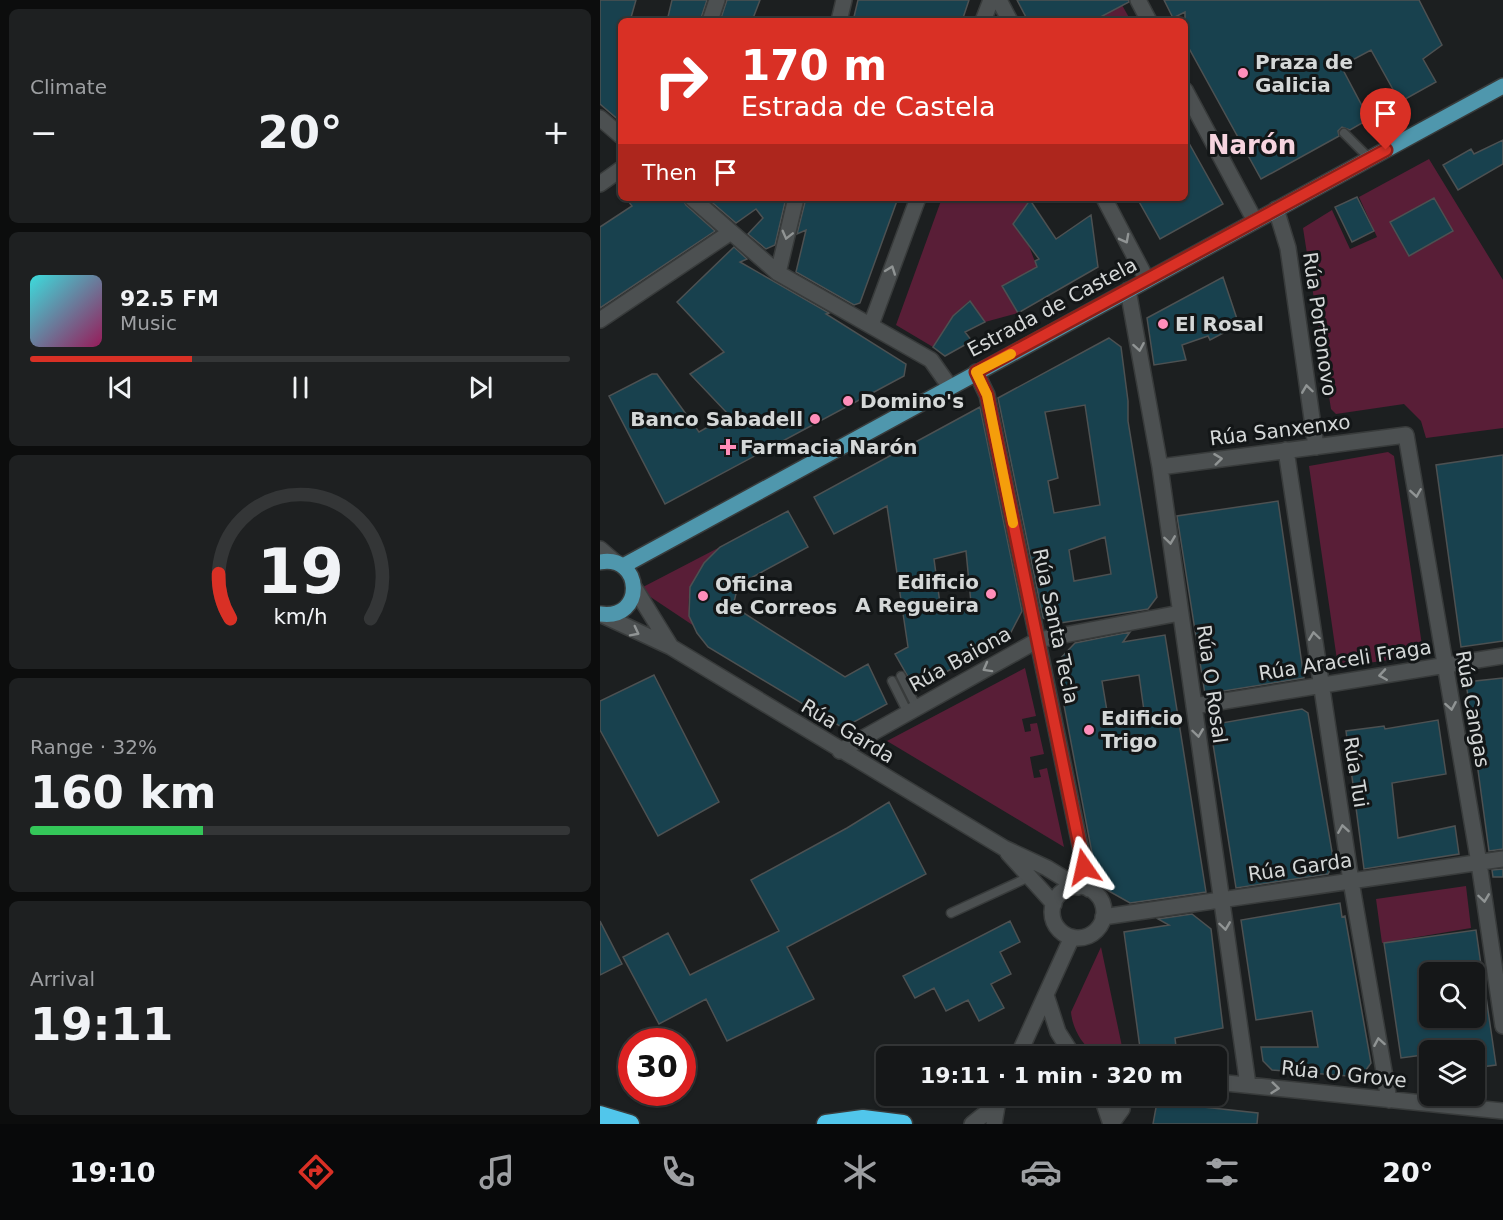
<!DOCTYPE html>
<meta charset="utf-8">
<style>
:root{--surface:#151718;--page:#1e2021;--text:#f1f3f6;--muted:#9d9fa2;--line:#343637;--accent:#d93025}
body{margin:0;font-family:"DejaVu Sans",sans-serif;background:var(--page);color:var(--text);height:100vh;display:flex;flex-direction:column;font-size:22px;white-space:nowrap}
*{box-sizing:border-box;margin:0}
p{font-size:20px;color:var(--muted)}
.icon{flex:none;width:33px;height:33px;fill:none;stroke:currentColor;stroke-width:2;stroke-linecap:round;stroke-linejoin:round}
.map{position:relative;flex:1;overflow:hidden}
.panel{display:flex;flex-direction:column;gap:9px;padding:9px;background:#0c0d0d;width:600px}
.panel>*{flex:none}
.banner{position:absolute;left:18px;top:18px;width:570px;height:183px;border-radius:9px;box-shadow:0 2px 4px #0004,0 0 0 2px var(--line);background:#d93025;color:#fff;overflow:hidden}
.tools{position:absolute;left:819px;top:962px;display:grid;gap:12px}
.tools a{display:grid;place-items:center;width:66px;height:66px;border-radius:9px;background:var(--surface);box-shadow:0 2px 4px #0004,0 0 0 2px var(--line);font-size:30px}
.speed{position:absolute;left:18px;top:1028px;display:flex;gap:12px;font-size:30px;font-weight:700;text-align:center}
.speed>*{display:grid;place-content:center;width:78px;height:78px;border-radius:50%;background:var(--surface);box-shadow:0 2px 4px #0004,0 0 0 2px var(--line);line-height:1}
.speed .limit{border:9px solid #d22;background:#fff;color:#111}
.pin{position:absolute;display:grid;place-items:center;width:51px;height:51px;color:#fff;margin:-62px -26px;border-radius:50% 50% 50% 0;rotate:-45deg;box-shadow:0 0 6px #0007}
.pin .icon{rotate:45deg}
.me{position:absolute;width:66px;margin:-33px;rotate:349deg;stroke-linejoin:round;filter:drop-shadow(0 0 4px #0008)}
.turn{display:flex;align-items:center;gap:21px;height:126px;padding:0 24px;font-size:27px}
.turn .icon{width:78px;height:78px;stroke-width:2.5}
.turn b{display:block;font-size:42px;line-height:51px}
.then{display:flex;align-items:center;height:57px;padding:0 24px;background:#0003;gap:12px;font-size:22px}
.big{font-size:45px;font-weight:700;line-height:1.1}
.panel .card{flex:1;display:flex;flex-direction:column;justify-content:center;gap:9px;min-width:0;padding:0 21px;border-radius:9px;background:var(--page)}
.panel .dial{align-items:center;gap:0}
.dial svg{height:156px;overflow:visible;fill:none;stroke:var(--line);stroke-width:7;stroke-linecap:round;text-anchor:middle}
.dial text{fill:var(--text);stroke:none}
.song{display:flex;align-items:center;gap:18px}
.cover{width:72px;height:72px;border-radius:9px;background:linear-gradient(135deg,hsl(180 70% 55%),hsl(330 70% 35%))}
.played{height:6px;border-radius:3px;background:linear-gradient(90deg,var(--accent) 30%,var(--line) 30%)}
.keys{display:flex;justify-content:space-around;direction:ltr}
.heat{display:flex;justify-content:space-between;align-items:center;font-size:33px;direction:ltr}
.charge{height:9px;border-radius:4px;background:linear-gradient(90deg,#34c759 32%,var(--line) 0)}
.trip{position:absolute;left:276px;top:1046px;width:351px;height:60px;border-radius:9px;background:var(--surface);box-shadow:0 2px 4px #0004,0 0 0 2px var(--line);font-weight:700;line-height:60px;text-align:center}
.dock{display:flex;height:96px;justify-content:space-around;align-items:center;background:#08090a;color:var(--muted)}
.dock .icon{width:42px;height:42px}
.dock .on{color:var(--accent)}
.dock b{font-size:27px;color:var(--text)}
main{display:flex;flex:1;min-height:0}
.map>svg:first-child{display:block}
</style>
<main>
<section class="panel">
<div class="card"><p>Climate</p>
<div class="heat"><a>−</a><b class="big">20°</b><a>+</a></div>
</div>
<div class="card">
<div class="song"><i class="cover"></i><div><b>92.5 FM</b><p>Music</p></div></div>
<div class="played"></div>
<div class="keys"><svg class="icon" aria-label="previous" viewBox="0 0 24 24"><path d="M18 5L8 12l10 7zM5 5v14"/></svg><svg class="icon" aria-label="pause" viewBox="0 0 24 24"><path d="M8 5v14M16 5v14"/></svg><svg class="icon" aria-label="next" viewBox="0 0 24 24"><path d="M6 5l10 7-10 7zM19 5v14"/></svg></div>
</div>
<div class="card dial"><svg viewBox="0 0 100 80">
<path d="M14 69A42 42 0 1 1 86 69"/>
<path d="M14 69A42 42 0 0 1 8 46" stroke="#d93025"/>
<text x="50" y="56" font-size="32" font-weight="700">19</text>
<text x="50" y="72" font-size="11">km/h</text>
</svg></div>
<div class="card"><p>Range · 32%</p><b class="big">160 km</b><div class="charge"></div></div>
<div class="card"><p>Arrival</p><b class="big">19:11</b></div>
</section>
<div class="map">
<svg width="903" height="1124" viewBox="0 0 903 1124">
<rect width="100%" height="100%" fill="#1c1f20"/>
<path fill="#591e37" d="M522,5L531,21H493Z
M829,159L903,280V428L826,438L821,421L804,404L736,414L731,409L703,228L732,210L750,249L777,237L759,197Z
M342,198H431L413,224L429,246L437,267L403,286L418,313L385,322L369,301L353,316L333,347L296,325Z
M788,452L794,456L823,652L818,656L746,666L737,660L709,466Z
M120,547C98,568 79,596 94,626L43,592V587Z
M425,668L436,716L422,719L425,732L431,731L430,724L437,723L444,754L430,757L434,778L441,777L439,770L447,768L464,847L287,741Z
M866,886L871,928L782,943L776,899Z
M501,947L524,1056C517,1056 507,1057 499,1055C483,1049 472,1027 471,1012Z"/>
<path fill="#18414e" stroke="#4d5152" stroke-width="1.5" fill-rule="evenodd" d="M0,0H36L30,21H21V122L0,104Z
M72,0H107L100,21H67Z
M127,0H160L152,21H120Z
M258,0H369L362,21H253Z
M417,0H528L529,2L493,21H428Z
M564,0H819L842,45L823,59L836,82L800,102L771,50L741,66L769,119L750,130L742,127L738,131L739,136L661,179L585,41V12L573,18Z
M585,136L623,204L560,239L537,198H585Z
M903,140V164L858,190L843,165L871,149L874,154Z
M757,197L774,231L752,242L735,207Z
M26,198H82L86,205L115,231L0,308V227L32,206Z
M107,198H186L175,245L166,249L148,234L163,218L156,209L136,223Z
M206,198H298L260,303L254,305L196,272L206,230L197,234Z
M834,198L853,231L809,256L790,222Z
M430,200L456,239L491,215L498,267L418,313L402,286L437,267L435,261L439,259L413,224Z
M134,247L147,259L140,262L229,313L226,314L306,364L304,376L65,504L9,396L52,374H57L99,432L129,415L90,374L124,352L77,302Z
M623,277L639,325L610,340L608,336L582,345L586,360L554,365L547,318Z
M370,301L385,322L365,332L372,341L345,356L333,347L353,316Z
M509,338L521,347L528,401V421L557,597L548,609L454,624L443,618L398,398ZM485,405L500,505L454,513L448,481L458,478L445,412ZM505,537L511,574L474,581L469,550Z
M380,407L422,611L408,638L315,689L295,654L308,647L287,506L234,534L214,497ZM366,551L371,603L341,611L334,559Z
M903,455V641L861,647L836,465Z
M678,501L704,678L605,694L577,516Z
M188,511L208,547L138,585L134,602L139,610L245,677L268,664L287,704L243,728L108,647L97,633L89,616L90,587L104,563L120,547Z
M530,632L523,642L565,635L606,892L530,903L498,885L456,663L475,643ZM539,675L544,711L508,717L502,681Z
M54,675L119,802L58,836L0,730V701Z
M903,678V849L889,851L866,682Z
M702,709L708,713L734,863L728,874L636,888L610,725Z
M838,720L846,774L792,783L798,838L855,826L859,854L764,869L746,731L784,726L785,729Z
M289,802L326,874L187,947L214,999L127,1041L106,999L59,1024L23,957L68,933L90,975L179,931L151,880L247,828Z
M903,869V877H893L892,870Z
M740,903L742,917L745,916L771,1063L761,1077L672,1070L663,1061L661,1047H718L712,1011L656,1020L641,920Z
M592,914L611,929L623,1028L575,1038L577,1056H548L540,1048L524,932L569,925L558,919Z
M0,921L22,964L0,975Z
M410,921L420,942L400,952L411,974L391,984L404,1008L379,1021L368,1000L346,1011L334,988L315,998L303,976Z
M876,930L882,972H830V1017H874V984L884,983L896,1065L874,1068V1050H830V1054L801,1058L784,943Z
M557,1102L658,1113L657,1124H553Z"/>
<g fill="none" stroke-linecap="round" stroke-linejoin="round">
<defs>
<path id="lane" d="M744,133L770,159
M301,676L317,708
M292,681L308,713
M351,913L429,877"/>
<path id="street" d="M399,0L410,21
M538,0L549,21
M110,21L117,0
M239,21L244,0
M383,21L391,0
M585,90L655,221
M0,118L21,136
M0,184L21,169
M92,198L178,273L331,360L350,387
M504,198L547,280
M676,209L688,248L716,447
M178,273L196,198
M528,290L560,467L648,1085
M0,320L131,232
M271,325L318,198
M376,372L387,395L489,889
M686,450L751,881L789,1100
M560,467L806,435L879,863L903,1026
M0,549L15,562
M34,587L71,647
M0,614L71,647L404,848L447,868L478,887
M594,706L903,656
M240,751L438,640L580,613
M408,853L454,904
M452 912a26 26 0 1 1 52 0a26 26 0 1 1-52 0Z
M503,917L903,859
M418,1056L472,937
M432,1056L439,1053L472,1054L458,1032L446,995
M616,1082L903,1111
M501,1095L511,1124
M372,1124L397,1104
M394,1124L398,1100
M511,1124L522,1109L524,1095"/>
<path id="primary" d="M0,562C43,554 46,621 0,614
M23,566L903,86"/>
<path id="highway" d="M0,1115L30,1124
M226,1124L263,1119L303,1124"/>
</defs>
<use href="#lane" stroke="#383b3b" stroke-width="11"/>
<use href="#street" stroke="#383b3b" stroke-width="18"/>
<use href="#primary" stroke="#383b3b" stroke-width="18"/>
<use href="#highway" stroke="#383b3b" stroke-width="21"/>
<use href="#lane" stroke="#4c5051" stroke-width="8"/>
<use href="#street" stroke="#4c5051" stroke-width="15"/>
<use href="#primary" stroke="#4f97ad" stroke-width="15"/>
<use href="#highway" stroke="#51c6eb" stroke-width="18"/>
</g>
<defs><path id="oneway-chevron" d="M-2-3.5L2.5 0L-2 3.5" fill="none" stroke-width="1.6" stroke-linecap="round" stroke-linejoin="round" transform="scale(1.5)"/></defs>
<g stroke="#909494">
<use href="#oneway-chevron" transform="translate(187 235) rotate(104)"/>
<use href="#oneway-chevron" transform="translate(525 239) rotate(62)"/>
<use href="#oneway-chevron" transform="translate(291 270) rotate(-70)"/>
<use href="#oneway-chevron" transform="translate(539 347) rotate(80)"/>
<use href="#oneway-chevron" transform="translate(707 389) rotate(-98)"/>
<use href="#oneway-chevron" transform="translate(618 459) rotate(-7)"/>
<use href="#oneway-chevron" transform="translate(816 493) rotate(81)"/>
<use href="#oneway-chevron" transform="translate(570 540) rotate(82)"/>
<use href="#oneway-chevron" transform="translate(35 632) rotate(27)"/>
<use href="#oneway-chevron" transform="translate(714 636) rotate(-98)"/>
<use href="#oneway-chevron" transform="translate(387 668) rotate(151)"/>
<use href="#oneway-chevron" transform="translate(783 675) rotate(171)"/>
<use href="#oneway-chevron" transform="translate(851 706) rotate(80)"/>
<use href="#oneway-chevron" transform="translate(598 733) rotate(82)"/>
<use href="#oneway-chevron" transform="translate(743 829) rotate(-99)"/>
<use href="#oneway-chevron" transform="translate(884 898) rotate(82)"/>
<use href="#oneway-chevron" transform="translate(625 926) rotate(82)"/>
<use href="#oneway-chevron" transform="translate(779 1042) rotate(-100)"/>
<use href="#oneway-chevron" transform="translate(675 1088) rotate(6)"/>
</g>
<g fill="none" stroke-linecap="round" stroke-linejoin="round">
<defs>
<path id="route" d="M484,867L387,395L376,372L786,150"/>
</defs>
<use href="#route" stroke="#8d1f18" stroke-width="15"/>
<use href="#route" stroke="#d93025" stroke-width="10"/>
<path stroke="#f59e0b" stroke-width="10" d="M411,354L376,372L387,395L413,523"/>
</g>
<g fill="#ff8eba" stroke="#131617" stroke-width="2">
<circle cx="643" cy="73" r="6"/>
<circle cx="563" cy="324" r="6"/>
<circle cx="248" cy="401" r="6"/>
<circle cx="215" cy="419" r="6"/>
<path d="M125 438h6v6h6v6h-6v6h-6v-6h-6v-6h6z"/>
<circle cx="391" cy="594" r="6"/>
<circle cx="103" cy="596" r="6"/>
<circle cx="489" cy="730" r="6"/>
</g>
<g text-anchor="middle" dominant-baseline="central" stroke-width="6" stroke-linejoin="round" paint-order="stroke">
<g font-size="20" font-weight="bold" fill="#d5d8d8" stroke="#131617" text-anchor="start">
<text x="655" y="62">Praza de<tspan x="655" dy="23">Galicia</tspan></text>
<text x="575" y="324">El Rosal</text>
<text x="260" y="401">Domino's</text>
<text x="203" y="419" text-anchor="end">Banco Sabadell</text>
<text x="140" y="447">Farmacia Narón</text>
<text x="379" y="582" text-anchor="end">Edificio<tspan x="379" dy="23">A Regueira</tspan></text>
<text x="115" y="584">Oficina<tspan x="115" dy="23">de Correos</tspan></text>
<text x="501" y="718">Edificio<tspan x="501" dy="23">Trigo</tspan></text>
</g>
<g font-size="20" fill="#d5d8d8" stroke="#131617">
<text transform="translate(452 307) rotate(-28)">Estrada de Castela</text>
<text transform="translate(720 324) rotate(82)">Rúa Portonovo</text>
<text transform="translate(680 430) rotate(-7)">Rúa Sanxenxo</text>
<text transform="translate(456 626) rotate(78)">Rúa Santa Tecla</text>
<text transform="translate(360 659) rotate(-29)">Rúa Baiona</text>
<text transform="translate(745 660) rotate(-9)">Rúa Araceli Fraga</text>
<text transform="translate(612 684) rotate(82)">Rúa O Rosal</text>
<text transform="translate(873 709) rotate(80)">Rúa Cangas</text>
<text transform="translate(248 731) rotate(31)">Rúa Garda</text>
<text transform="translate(756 772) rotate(81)">Rúa Tui</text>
<text transform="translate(700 867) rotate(-8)">Rúa Garda</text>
<text transform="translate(744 1074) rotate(6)">Rúa O Grove</text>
</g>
<g font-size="26" font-weight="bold" fill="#f6d4df" stroke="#131617">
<text x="652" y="145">Narón</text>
</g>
</g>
</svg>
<div class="tools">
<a><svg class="icon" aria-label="search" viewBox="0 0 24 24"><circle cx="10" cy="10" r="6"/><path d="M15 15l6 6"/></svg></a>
<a><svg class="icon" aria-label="layers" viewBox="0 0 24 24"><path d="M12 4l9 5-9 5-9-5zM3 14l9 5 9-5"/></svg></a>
</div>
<div class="speed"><div class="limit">30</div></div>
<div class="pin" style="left:786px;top:150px;background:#d93025"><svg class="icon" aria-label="arrive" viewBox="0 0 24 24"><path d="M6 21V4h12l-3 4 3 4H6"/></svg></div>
<svg class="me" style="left:484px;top:867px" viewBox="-20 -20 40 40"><path d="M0-17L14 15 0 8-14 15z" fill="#d93025" stroke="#fff" stroke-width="4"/></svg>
<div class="trip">19:11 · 1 min · 320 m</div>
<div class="banner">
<div class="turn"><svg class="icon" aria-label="right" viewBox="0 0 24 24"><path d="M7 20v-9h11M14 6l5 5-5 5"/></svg><div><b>170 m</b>Estrada de Castela</div></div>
<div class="then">Then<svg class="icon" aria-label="arrive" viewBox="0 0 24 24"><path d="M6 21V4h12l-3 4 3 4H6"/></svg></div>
</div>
</div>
</main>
<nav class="dock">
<b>19:10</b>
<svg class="icon on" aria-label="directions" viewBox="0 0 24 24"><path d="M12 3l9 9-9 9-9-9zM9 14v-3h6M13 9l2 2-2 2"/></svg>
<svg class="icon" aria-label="music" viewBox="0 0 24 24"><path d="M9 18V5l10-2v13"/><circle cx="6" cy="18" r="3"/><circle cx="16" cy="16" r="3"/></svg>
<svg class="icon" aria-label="phone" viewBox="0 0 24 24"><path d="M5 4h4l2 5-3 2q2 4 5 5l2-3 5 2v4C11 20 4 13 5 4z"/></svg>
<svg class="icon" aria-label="climate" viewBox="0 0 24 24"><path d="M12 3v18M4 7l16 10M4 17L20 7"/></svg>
<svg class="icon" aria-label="car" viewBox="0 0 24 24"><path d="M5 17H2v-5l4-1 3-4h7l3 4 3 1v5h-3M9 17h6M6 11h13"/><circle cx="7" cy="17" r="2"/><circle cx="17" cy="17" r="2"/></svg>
<svg class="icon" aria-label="filters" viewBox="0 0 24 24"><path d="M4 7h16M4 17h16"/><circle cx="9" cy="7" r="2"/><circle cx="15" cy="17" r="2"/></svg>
<b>20°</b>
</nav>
